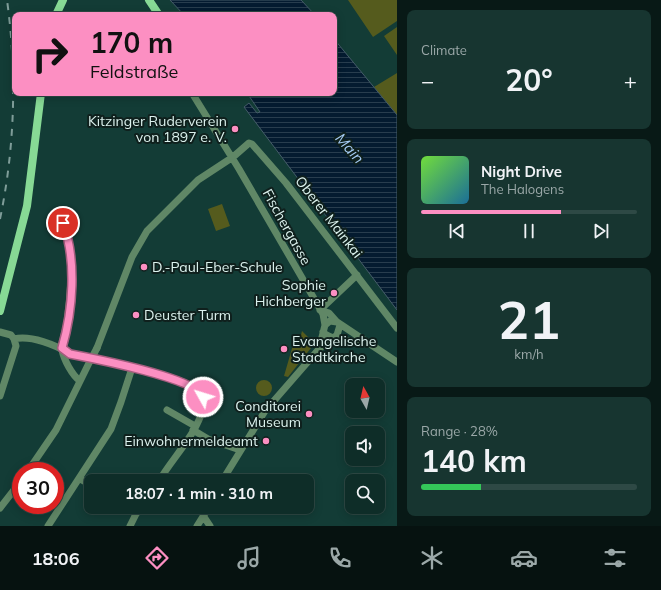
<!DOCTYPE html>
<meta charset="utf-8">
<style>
:root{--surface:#0e2d28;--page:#173530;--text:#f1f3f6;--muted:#9ba8a8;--line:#2e4945;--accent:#fc8fc2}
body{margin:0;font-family:Mulish,sans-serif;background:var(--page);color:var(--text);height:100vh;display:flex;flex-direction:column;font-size:15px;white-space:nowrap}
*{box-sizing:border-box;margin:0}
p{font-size:13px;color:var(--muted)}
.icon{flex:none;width:22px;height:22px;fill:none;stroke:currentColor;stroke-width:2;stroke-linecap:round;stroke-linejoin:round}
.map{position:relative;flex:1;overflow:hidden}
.sheet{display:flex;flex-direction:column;gap:10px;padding:10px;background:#081916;width:264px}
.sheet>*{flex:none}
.banner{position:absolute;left:12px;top:12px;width:325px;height:84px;border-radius:8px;box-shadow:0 2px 10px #0003,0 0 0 1px var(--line);background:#fc8fc2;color:#111;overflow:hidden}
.needle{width:26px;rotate:352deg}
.fabs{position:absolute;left:345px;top:378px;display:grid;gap:8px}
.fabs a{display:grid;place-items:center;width:40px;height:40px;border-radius:8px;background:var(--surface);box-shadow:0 2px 10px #0003,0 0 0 1px var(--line);font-size:20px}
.speed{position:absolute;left:12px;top:462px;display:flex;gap:8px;font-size:20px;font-weight:700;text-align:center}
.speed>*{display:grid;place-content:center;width:52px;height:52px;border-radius:50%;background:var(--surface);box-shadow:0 2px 10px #0003,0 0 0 1px var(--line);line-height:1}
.speed .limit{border:6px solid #d22;background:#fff;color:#111}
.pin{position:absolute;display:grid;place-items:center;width:34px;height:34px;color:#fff;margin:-17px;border:2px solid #fff;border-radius:50%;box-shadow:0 1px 4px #0007}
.me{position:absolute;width:44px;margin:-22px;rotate:309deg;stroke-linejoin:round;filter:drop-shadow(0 0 3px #0008)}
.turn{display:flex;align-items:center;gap:14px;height:84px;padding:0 12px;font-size:18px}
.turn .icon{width:52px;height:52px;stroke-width:2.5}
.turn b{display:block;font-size:28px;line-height:34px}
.big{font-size:30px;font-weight:700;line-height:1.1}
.sheet .card{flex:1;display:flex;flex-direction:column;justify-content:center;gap:6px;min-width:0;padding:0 14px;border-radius:8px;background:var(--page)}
.sheet .dial{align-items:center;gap:0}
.dial b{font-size:52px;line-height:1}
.song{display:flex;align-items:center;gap:12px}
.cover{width:48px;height:48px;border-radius:6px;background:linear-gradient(135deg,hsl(100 70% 55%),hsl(200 70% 35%))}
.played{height:4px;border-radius:2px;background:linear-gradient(90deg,var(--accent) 65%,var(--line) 65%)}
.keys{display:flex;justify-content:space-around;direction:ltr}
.heat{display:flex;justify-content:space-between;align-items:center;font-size:22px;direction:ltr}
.charge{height:6px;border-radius:3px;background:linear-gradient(90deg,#34c759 28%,var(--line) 0)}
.trip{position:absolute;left:84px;top:474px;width:230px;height:40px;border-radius:8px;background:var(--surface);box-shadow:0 2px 10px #0003,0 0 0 1px var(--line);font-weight:700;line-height:40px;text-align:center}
.dock{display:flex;height:64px;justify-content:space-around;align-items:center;background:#061210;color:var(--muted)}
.dock .icon{width:28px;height:28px}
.dock .active{color:var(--accent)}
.dock b{font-size:18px;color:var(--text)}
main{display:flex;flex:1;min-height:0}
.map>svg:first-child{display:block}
</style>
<main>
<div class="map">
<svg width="397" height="526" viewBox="0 0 397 526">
<defs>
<pattern id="water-rules" width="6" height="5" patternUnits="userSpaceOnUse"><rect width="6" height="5" fill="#041b30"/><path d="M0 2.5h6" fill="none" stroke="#283d4e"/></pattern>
</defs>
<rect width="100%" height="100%" fill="#133c36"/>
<path fill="#555b1d" d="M348,0H397V21L373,37Z
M397,27V55L384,36Z
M397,73V115L374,87Z
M222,204L230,226L216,231L208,209Z
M302,331L311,340V348L288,377L284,376L295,338L300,339Z
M256 388a8 8 0 1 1 16 0a8 8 0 1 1-16 0Z"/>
<path fill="url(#water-rules)" stroke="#455c69" d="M170,0H301L315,15H184Z
M334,39L397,115V310L244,107L249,103L257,113L260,112L247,93H334Z"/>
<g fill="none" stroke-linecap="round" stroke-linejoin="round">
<path stroke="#608766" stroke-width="7" d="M192,93L239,169L323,314L325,325L319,349
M63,223C75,255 71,289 67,323C66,330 61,342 62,350C64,360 72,375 80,381
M320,310L357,275
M320,310L329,313L337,322
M325,325L330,321L337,322L397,362
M0,332L11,335L14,339
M323,332C330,341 353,340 364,343
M14,339C31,335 56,345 70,354C93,359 191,377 202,393C204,396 205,403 203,408C197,434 173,457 159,481
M97,348L132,257L147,231L198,180L233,157L249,143L252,144L286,183L397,328
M0,396L16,346L14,339
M167,410L195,426
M193,430L208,439L240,450
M28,471L56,430L90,361
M80,479L91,485
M222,481L265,411L319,349L337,335L340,325
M125,507L136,514
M0,508L21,481
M204,517L210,526
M48,526L111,429L121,402L132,368
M130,526L136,514L142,507
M197,526L209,507"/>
<path stroke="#87d995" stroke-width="8" d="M149,0L159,15
M56,15L63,0
M0,311L27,206L41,93"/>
<path stroke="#7f9d99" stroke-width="2" stroke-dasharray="7 7" stroke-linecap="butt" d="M0,219C15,147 17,73 7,0"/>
<path stroke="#608766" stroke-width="7" d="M90,361L97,348"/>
</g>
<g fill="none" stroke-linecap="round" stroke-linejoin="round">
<defs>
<path id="route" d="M63,223C77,261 73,310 62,348L70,354C91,358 200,379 203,397"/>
</defs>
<use href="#route" stroke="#a45d7e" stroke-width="10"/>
<use href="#route" stroke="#fc8fc2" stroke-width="7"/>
</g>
<g fill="#fc8fc2" stroke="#0f201d" stroke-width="1.5">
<circle cx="235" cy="129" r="4"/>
<circle cx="144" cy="267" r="4"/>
<circle cx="334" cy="293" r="4"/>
<circle cx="136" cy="315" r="4"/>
<circle cx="284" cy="349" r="4"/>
<circle cx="309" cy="414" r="4"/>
<circle cx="266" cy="441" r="4"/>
</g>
<g text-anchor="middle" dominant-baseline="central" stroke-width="4" stroke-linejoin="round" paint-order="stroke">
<g font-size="14" fill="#dcf2ee" stroke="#0f201d" text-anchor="end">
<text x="227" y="121">Kitzinger Ruderverein<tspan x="227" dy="16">von 1897 e. V.</tspan></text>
<text x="152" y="267" text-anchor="start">D.-Paul-Eber-Schule</text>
<text x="326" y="285">Sophie<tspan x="326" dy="16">Hichberger</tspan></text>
<text x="144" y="315" text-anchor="start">Deuster Turm</text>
<text x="292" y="341" text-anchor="start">Evangelische<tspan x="292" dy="16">Stadtkirche</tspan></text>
<text x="301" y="406">Conditorei<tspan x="301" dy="16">Museum</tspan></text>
<text x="258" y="441">Einwohnermeldeamt</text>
</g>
<g font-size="14" fill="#dcf2ee" stroke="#0f201d">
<text transform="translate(329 217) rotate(52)">Oberer Mainkai</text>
<text transform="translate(287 227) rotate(61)">Fischergasse</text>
</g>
<g font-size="15" font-style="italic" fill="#a7cdf6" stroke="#0f201d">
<text transform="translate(350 148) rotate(49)">Main</text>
</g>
</g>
</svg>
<div class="fabs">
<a><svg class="needle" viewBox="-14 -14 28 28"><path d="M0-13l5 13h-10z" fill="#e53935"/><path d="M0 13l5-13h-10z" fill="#9ba8a8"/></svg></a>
<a><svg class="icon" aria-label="sound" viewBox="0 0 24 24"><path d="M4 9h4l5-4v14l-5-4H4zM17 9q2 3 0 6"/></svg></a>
<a><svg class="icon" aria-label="search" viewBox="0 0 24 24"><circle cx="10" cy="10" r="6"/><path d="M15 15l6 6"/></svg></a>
</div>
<div class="speed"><div class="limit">30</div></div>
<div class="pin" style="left:63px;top:223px;background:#d93025"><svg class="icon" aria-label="arrive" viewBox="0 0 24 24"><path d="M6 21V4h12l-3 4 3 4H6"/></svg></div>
<svg class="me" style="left:203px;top:397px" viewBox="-20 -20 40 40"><circle r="17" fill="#fc8fc2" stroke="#fff" stroke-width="3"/><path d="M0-11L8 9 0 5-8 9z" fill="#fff"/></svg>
<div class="trip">18:07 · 1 min · 310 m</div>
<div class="banner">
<div class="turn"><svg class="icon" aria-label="right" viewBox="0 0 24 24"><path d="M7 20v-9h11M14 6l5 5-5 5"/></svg><div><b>170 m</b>Feldstraße</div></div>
</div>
</div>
<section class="sheet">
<div class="card"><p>Climate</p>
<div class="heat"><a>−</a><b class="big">20°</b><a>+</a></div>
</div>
<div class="card">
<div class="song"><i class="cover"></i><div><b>Night Drive</b><p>The Halogens</p></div></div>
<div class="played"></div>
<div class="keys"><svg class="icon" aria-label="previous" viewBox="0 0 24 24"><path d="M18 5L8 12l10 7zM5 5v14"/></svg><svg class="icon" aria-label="pause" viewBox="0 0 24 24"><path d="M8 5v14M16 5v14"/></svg><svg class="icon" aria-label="next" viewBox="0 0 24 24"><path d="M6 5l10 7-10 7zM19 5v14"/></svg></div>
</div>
<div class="card dial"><b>21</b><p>km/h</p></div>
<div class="card"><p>Range · 28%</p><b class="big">140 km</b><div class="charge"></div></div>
</section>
</main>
<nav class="dock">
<b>18:06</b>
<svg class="icon active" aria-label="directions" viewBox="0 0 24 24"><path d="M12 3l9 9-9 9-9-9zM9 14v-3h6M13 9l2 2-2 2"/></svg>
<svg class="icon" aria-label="music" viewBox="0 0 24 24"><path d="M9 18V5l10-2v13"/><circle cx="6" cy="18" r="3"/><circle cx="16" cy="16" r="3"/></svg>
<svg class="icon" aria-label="phone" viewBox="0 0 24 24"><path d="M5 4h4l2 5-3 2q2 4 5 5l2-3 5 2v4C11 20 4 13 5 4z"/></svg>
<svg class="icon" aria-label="climate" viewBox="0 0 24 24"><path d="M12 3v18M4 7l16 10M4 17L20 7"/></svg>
<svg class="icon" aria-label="car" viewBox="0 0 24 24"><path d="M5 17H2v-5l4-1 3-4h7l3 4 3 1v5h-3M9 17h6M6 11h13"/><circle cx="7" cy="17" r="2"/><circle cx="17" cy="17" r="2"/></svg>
<svg class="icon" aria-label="filters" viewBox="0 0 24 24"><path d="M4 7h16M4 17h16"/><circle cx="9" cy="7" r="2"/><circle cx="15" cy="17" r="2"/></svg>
</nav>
